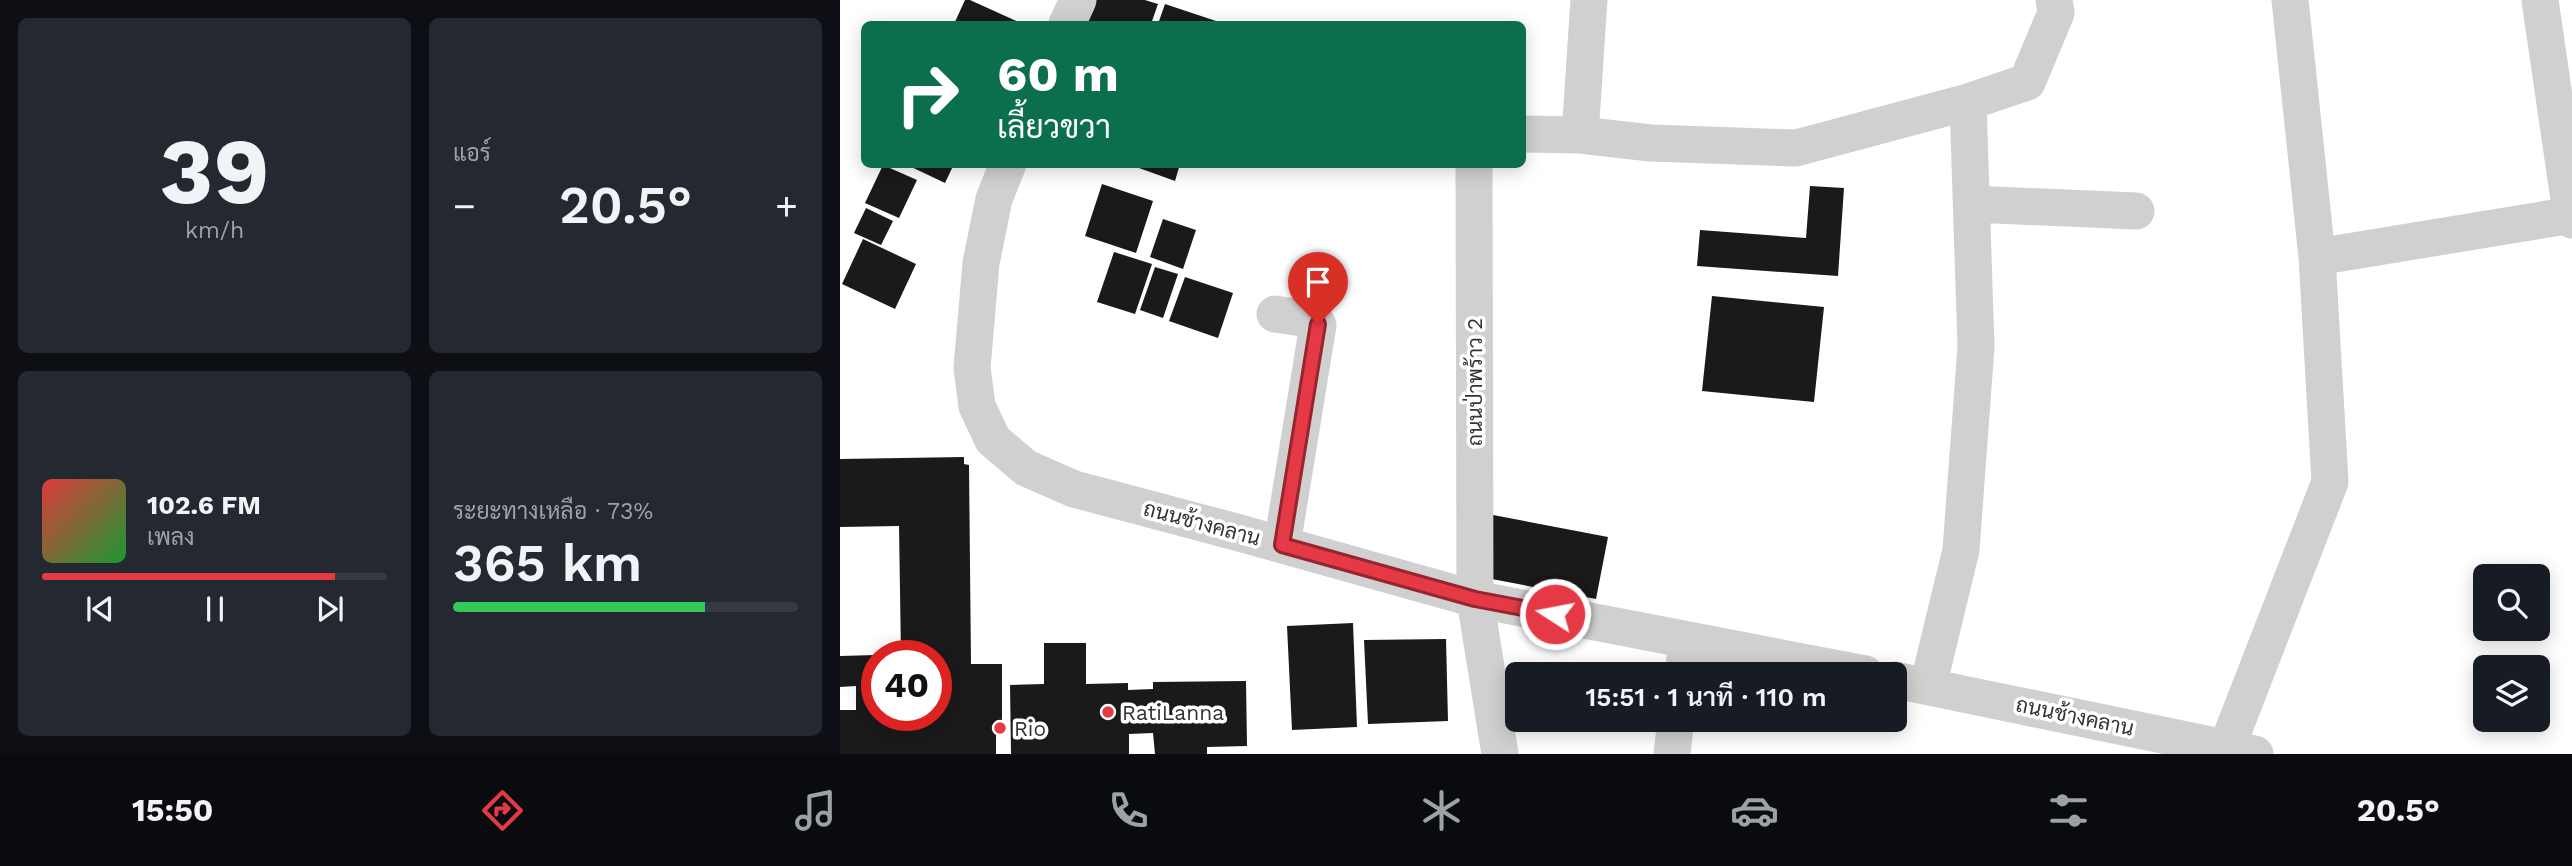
<!DOCTYPE html>
<html lang="th">
<meta charset="utf-8">
<style>
:root{--surface:#171b24;--page:#242831;--text:#f1f3f6;--muted:#9ea1a6;--line:#363941;--accent:#e63946}
body{margin:0;font-family:"Work Sans",Sarabun,sans-serif;background:var(--page);color:var(--text);height:100vh;display:flex;flex-direction:column;font-size:26px;white-space:nowrap}
*{box-sizing:border-box;margin:0}
p{font-size:23px;color:var(--muted)}
.icon{flex:none;width:38px;height:38px;fill:none;stroke:currentColor;stroke-width:2;stroke-linecap:round;stroke-linejoin:round}
.map{position:relative;flex:1;overflow:hidden}
.drawer{display:flex;flex-direction:column;gap:18px;padding:18px;background:#0d0f14;width:840px}
.drawer>*{flex:none}
.top-card{position:absolute;left:21px;top:21px;width:665px;height:147px;border-radius:10px;box-shadow:0 4px 18px #0003;background:#0b6e4f;color:#fff;overflow:hidden}
.controls{position:absolute;left:1633px;top:564px;display:grid;gap:14px}
.controls a{display:grid;place-items:center;width:77px;height:77px;border-radius:10px;background:var(--surface);box-shadow:0 4px 18px #0003;font-size:35px}
.speed{position:absolute;left:21px;top:640px;display:flex;gap:14px;font-size:35px;font-weight:700;text-align:center}
.speed>*{display:grid;place-content:center;width:91px;height:91px;border-radius:50%;background:var(--surface);box-shadow:0 4px 18px #0003;line-height:1}
.speed .limit{border:10px solid #d22;background:#fff;color:#111}
.pin{position:absolute;display:grid;place-items:center;width:60px;height:60px;color:#fff;margin:-72px -30px;border-radius:50% 50% 50% 0;rotate:-45deg;box-shadow:0 0 7px #0007}
.pin .icon{rotate:45deg}
.me{position:absolute;width:77px;margin:-38px;rotate:281deg;stroke-linejoin:round;filter:drop-shadow(0 0 5px #0008)}
.turn{display:flex;align-items:center;gap:24px;height:147px;padding:0 21px;font-size:32px}
.turn .icon{width:91px;height:91px;stroke-width:2.5}
.turn b{display:block;font-size:49px;line-height:60px}
.big{font-size:52px;font-weight:600;line-height:1.1}
.drawer .widget{flex:1;display:flex;flex-direction:column;justify-content:center;gap:10px;min-width:0;padding:0 24px;border-radius:10px;background:var(--page)}
.drawer .dial{align-items:center;gap:0}
.dial b{font-size:91px;line-height:1}
.song{display:flex;align-items:center;gap:21px}
.cover{width:84px;height:84px;border-radius:10px;background:linear-gradient(135deg,hsl(0 70% 55%),hsl(130 70% 35%))}
.played{height:7px;border-radius:4px;background:linear-gradient(90deg,var(--accent) 85%,var(--line) 85%)}
.keys{display:flex;justify-content:space-around;direction:ltr}
.heat{display:flex;justify-content:space-between;align-items:center;font-size:38px;direction:ltr}
.charge{height:10px;border-radius:5px;background:linear-gradient(90deg,#34c759 73%,var(--line) 0)}
.drawer .tiles{flex:1;display:grid;gap:18px;grid-template-columns:repeat(2,1fr)}
.trip{position:absolute;left:665px;top:662px;width:402px;height:70px;border-radius:10px;background:var(--surface);box-shadow:0 4px 18px #0003;font-weight:600;line-height:70px;text-align:center}
.tabs{display:flex;height:112px;justify-content:space-around;align-items:center;background:#090b0e;color:var(--muted)}
.tabs .icon{width:49px;height:49px}
.tabs .active{color:var(--accent)}
.tabs b{font-size:32px;color:var(--text)}
main{display:flex;flex:1;min-height:0}
.map>svg:first-child{display:block}
</style>
<main>
<section class="drawer">
<div class="tiles">
<div class="widget dial"><b>39</b><p>km/h</p></div>
<div class="widget"><p>แอร์</p>
<div class="heat"><a>−</a><b class="big">20.5°</b><a>+</a></div>
</div>
<div class="widget">
<div class="song"><i class="cover"></i><div><b>102.6 FM</b><p>เพลง</p></div></div>
<div class="played"></div>
<div class="keys"><svg class="icon" aria-label="previous" viewBox="0 0 24 24"><path d="M18 5L8 12l10 7zM5 5v14"/></svg><svg class="icon" aria-label="pause" viewBox="0 0 24 24"><path d="M8 5v14M16 5v14"/></svg><svg class="icon" aria-label="next" viewBox="0 0 24 24"><path d="M6 5l10 7-10 7zM19 5v14"/></svg></div>
</div>
<div class="widget"><p>ระยะทางเหลือ · 73%</p><b class="big">365 km</b><div class="charge"></div></div>
</div>
</section>
<div class="map">
<svg width="1732" height="754" viewBox="0 0 1732 754">
<rect width="100%" height="100%" fill="#fff"/>
<path fill="#1a1a1a" d="M125,0H130L183,24H114Z
M255,0H305L318,4L311,24H246Z
M325,4L376,21L375,24H318Z
M65,164H114L105,183Z
M288,164H340L335,181Z
M43,165L77,180L59,218L25,203Z
M262,184L313,201L296,253L245,236Z
M970,186L1004,188L998,276L857,266L860,230L966,238Z
M26,208L53,221L41,245L14,233Z
M323,219L356,230L343,269L310,257Z
M23,239L76,264L55,309L2,284Z
M274,252L312,264L295,314L257,302Z
M315,267L338,274L323,318L300,310Z
M345,277L393,293L378,338L329,321Z
M872,296L984,307L974,402L862,391Z
M124,457V464L129,465L131,664H162V733H156V754H0V710H16V686L0,687V656L36,655L37,716H96V656H61L59,526L0,527V459Z
M653,515L768,537L756,599L641,577Z
M513,623L517,727L452,730L447,626Z
M606,639L608,721L528,724L524,640Z
M204,643H246V684L288,683V690L313,689V682L406,681L407,746L367,747V754H315L313,733L289,734V754H171L170,685L204,684Z"/>
<g fill="none" stroke-linecap="round" stroke-linejoin="round">
<path stroke="#d0d0d0" stroke-width="37" d="M1700,0L1732,220
M227,24L238,0
M682,134L740,135L811,143L956,148L1128,102L1187,82L1216,13L1214,0
M740,135L749,0
M168,164L154,199L141,263L132,368L137,406L153,440L186,468L234,489L396,532L635,599L1025,674
M634,164L635,599L660,754
M1132,204L1296,211
M1477,257L1732,215
M435,314L462,318L478,325L442,545
M843,674L847,640
M1055,680L1415,754
M1088,686L1121,550L1136,347L1128,102
M1387,747L1490,482L1477,257L1450,0
M832,754L836,719"/>
</g>
<g fill="none" stroke-linecap="round" stroke-linejoin="round">
<defs>
<path id="route" d="M478,324L442,545L635,599L715,614"/>
</defs>
<use href="#route" stroke="#96252e" stroke-width="18"/>
<use href="#route" stroke="#e63946" stroke-width="12"/>
</g>
<g fill="#e63946" stroke="#fff" stroke-width="2.5">
<circle cx="268" cy="712" r="7"/>
<circle cx="160" cy="728" r="7"/>
</g>
<g text-anchor="middle" dominant-baseline="central" stroke-width="7" stroke-linejoin="round" paint-order="stroke">
<g font-size="21" fill="#333" stroke="#fff">
<text transform="translate(634 382) rotate(-90)">ถนนป่าพร้าว 2</text>
<text transform="translate(362 523) rotate(15)">ถนนช้างคลาน</text>
<text transform="translate(1235 716) rotate(12)">ถนนช้างคลาน</text>
</g>
<g font-size="21" fill="#333" stroke="#fff" text-anchor="start">
<text x="282" y="712">RatiLanna</text>
<text x="174" y="728">Rio</text>
</g>
</g>
</svg>
<div class="controls">
<a><svg class="icon" aria-label="search" viewBox="0 0 24 24"><circle cx="10" cy="10" r="6"/><path d="M15 15l6 6"/></svg></a>
<a><svg class="icon" aria-label="layers" viewBox="0 0 24 24"><path d="M12 4l9 5-9 5-9-5zM3 14l9 5 9-5"/></svg></a>
</div>
<div class="speed"><div class="limit">40</div></div>
<div class="pin" style="left:478px;top:324px;background:#d93025"><svg class="icon" aria-label="arrive" viewBox="0 0 24 24"><path d="M6 21V4h12l-3 4 3 4H6"/></svg></div>
<svg class="me" style="left:715px;top:614px" viewBox="-20 -20 40 40"><circle r="17" fill="#e63946" stroke="#fff" stroke-width="3"/><path d="M0-11L8 9 0 5-8 9z" fill="#fff"/></svg>
<div class="trip">15:51 · 1 นาที · 110 m</div>
<div class="top-card">
<div class="turn"><svg class="icon" aria-label="right" viewBox="0 0 24 24"><path d="M7 20v-9h11M14 6l5 5-5 5"/></svg><div><b>60 m</b>เลี้ยวขวา</div></div>
</div>
</div>
</main>
<nav class="tabs">
<b>15:50</b>
<svg class="icon active" aria-label="directions" viewBox="0 0 24 24"><path d="M12 3l9 9-9 9-9-9zM9 14v-3h6M13 9l2 2-2 2"/></svg>
<svg class="icon" aria-label="music" viewBox="0 0 24 24"><path d="M9 18V5l10-2v13"/><circle cx="6" cy="18" r="3"/><circle cx="16" cy="16" r="3"/></svg>
<svg class="icon" aria-label="phone" viewBox="0 0 24 24"><path d="M5 4h4l2 5-3 2q2 4 5 5l2-3 5 2v4C11 20 4 13 5 4z"/></svg>
<svg class="icon" aria-label="climate" viewBox="0 0 24 24"><path d="M12 3v18M4 7l16 10M4 17L20 7"/></svg>
<svg class="icon" aria-label="car" viewBox="0 0 24 24"><path d="M5 17H2v-5l4-1 3-4h7l3 4 3 1v5h-3M9 17h6M6 11h13"/><circle cx="7" cy="17" r="2"/><circle cx="17" cy="17" r="2"/></svg>
<svg class="icon" aria-label="filters" viewBox="0 0 24 24"><path d="M4 7h16M4 17h16"/><circle cx="9" cy="7" r="2"/><circle cx="15" cy="17" r="2"/></svg>
<b>20.5°</b>
</nav>
